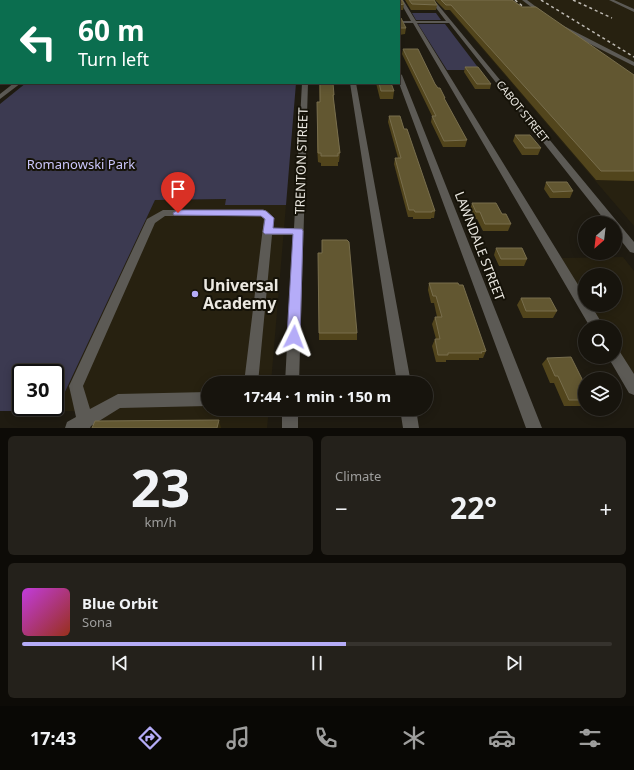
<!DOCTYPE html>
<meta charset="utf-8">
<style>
:root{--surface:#17140d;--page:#24211b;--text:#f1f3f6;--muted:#9e9e9d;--line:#36332e;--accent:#b5acf8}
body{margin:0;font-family:"Noto Sans",sans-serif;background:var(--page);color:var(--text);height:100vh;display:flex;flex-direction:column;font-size:15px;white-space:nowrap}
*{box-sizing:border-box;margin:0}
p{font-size:13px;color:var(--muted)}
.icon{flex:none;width:22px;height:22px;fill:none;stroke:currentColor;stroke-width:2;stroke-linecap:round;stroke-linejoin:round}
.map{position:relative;height:428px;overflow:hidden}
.drawer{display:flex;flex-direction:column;gap:8px;padding:8px;background:#0d0b07;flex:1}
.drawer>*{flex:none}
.banner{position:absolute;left:0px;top:0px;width:400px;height:84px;box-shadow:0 2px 10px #0003,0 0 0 1px var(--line);background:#0b6e4f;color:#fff;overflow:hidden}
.needle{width:26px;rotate:208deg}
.fabs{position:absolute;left:578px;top:216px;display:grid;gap:8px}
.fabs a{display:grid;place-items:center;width:44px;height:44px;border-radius:50%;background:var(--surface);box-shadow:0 2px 10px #0003,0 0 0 1px var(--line);font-size:20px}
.speed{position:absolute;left:12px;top:364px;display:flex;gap:8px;font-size:20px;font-weight:700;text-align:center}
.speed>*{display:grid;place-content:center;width:52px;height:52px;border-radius:50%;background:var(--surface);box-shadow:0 2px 10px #0003,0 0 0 1px var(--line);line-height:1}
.speed .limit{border:2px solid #111;border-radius:6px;background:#fff;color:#111}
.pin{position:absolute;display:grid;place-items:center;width:34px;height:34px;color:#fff;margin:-41px -17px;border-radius:50% 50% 50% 0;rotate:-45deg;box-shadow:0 0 4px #0007}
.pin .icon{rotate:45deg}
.me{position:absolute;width:44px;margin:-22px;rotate:3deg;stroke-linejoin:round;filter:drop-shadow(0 0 3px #0008)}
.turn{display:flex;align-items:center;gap:14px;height:84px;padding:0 12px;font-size:18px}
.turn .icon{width:52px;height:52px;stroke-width:2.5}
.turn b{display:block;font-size:28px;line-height:34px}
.big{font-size:30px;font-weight:700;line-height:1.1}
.drawer .widget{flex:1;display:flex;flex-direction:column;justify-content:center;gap:6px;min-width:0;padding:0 14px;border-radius:6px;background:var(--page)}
.drawer .dial{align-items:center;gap:0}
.dial b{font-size:52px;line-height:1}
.song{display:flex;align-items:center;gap:12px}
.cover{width:48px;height:48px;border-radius:6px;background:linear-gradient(135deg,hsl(290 70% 55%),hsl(10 70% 35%))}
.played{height:4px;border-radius:2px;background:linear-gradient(90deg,var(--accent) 55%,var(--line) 55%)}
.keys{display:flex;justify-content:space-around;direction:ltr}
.heat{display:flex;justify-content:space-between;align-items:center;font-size:22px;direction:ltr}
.drawer .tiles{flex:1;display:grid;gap:8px;grid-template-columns:1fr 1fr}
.widget:last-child{grid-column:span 2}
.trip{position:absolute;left:201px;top:376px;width:232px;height:40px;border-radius:20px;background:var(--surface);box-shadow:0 2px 10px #0003,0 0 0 1px var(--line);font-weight:700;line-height:40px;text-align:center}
.dock{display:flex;height:64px;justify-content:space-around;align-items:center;background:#090805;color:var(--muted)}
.dock .icon{width:28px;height:28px}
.dock .current{color:var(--accent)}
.dock b{font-size:18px;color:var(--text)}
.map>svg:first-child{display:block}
</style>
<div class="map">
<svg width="634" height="428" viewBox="0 0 634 428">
<rect width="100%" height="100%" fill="#1f1b11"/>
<path fill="#272110" d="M131,0H279L130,1Z
M440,0H634V226Z
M227,199L226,205H286L271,383H208V409H269L267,428H71L78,411H56L155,200Z
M623,257L634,271V377L615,346V327H603L590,305H615V275H585V297L561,258Z"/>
<path fill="#3c3a51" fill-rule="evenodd" d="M412,13H436L441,20H416Z
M418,24H445L480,70H447Z
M26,83H296L286,205H225L226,199L155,200L56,411H0V104ZM21,373H55V407H21Z"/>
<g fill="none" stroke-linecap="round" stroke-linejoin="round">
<path fill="#5c5a55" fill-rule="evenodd" d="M0,0H96L1,1L0,2Z
M306,0H310V1H306Z
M399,0H403L416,21H446L430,0H434L634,242V253L630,252L615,233V223H607L449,23H417L585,296V305H591L604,327H590L413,23H399V21H411Z
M522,0H527L547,15L543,16Z
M609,0H614L634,9V12Z
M560,24L634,62V66L576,37L558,26Z
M399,73L402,75L542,428H526L399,83Z
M14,83H21L0,99V94Z
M302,83H308L299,383H285L293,235H272L258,383H244L264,219L261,216H165L155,223L83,386L90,409L118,394L208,392V406L120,408L91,426L90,428H65L67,422L76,417L69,386L147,219L163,210H263L267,211L274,218L273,228H294Z
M350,83H356L411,383H397Z
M615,350L620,352L634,374V395L629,393L608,357H615Z
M282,409H298V428H282Z
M400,409H416L419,428H403Z"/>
<path stroke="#bdb9b2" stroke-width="1.5" stroke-dasharray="3 3" stroke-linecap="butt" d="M515,0L531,13
M541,0L634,57
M573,0L612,18"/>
</g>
<path fill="#52451c" d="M315,0H402L404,4L403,10H399V1H315Z
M405,0H434L437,5L436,10H411Z
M435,0H512L522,7L634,75V181L596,180L450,10H445Z
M399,18L406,28L405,34L399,35Z
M403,49L435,84L445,98V100L467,140L465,147H443L431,122L432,116L402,54Z
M465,67L491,84L490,89H475L464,72Z
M319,83H335V85H333L334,95V103L340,153L339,162H338V166H321V163L318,162L317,147V102H320Z
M376,83H391L394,91L393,99H380Z
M389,116L404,129L435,211L434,218H431V219H413V217H408L394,164L395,158H398L388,122Z
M515,135L541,148L538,155H522L513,141Z
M546,182L573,191L570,198H550L544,189Z
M472,203L502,214L511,224L508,231H483L477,219H474L470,210Z
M496,248L527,259L524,266H499L494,255Z
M318,253L357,333V340H319Z
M429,283L486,351L483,358H479V360H446V362H436L432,346L435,339H436L432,324L435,317H437L434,303H431L428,290Z
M521,298L557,311L553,318H523L517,305Z
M547,358L583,381H585V406H564L554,383H550L542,364Z"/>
<path fill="#362d0f" d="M0,15H1V20L0,21Z
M1,72V79L0,80V73Z
M219,420L221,428H217Z"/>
<path fill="#625731" stroke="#786e4d" d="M315,0H328V1H315Z
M353,0H402L404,4L399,5V1H353Z
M409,0H434L437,5L412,4Z
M441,0H512L522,7H536L634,75V171H601L451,5H446Z
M399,18H401L406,28H399Z
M0,25H1V72L0,73Z
M403,49H418L435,84L438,88H440L445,98H444L467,140L444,141L432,116H436Z
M465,67H478L491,84H477Z
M320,83H333L334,95H333L340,153H338V156H321V153H318L317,102H320Z
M379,83H391L394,91H381Z
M389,116H400L404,129H407L435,211H432V212H415L414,210H409L395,158H401Z
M515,135H530L541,148H525Z
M546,182H567L573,191L553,192Z
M472,203H496L502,214H506L511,224H485L480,212H476Z
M322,240H347L349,242L357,333H319L318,253H322Z
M496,248H522L527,259H501Z
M429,283H458L459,285H463L486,351L481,352L482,353H448V355H438L435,339H440L435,317H442L436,296H433Z
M521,298H550L557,311H526Z
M571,357L583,381H585V400H569L558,376H555L547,358Z
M219,420L217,428H92L95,421Z"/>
<path fill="#b5acf8" stroke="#7670a1" d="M178,210H263L266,211L274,218L273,228L302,229L303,231L300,337L298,341L294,343L289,341L287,337L293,234H265L263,232L265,219L261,216L174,215L173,213Z"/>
<circle fill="#b5acf8" stroke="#151208" stroke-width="1.5" cx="195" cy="294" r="4"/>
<g text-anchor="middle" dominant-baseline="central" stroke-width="4" stroke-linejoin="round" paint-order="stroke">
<g font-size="11" fill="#ebe8e1" stroke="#151208">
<text transform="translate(523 111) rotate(51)">CABOT STREET</text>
</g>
<g font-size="13" fill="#ebe8e1" stroke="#151208">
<text transform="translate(301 161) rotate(-88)">TRENTON STREET</text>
<text transform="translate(480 246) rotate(69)">LAWNDALE STREET</text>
</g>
<g font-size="13" fill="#cbc6fb" stroke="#151208">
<text x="81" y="164">Romanowski Park</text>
</g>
<g font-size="16" font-weight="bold" fill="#ebe8e1" stroke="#151208" text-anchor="start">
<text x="203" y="285">Universal<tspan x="203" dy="18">Academy</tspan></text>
</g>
</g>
</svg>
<div class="fabs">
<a><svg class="needle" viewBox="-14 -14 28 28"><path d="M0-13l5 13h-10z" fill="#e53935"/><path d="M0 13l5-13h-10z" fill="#9e9e9d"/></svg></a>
<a><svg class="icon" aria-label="sound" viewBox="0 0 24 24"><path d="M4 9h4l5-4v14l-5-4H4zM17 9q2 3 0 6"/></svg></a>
<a><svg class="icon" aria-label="search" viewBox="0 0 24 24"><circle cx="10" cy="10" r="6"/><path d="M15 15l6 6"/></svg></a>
<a><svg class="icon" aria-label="layers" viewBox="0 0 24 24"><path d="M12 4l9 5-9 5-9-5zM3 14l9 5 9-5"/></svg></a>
</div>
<div class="speed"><div class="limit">30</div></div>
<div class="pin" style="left:178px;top:213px;background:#d93025"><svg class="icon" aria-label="arrive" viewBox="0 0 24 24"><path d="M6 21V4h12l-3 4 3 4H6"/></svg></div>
<svg class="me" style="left:294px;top:337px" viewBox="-20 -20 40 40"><path d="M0-17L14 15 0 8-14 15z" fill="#b5acf8" stroke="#fff" stroke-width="4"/></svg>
<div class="trip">17:44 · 1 min · 150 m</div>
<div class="banner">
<div class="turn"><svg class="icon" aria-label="left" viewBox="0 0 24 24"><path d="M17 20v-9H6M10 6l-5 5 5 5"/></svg><div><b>60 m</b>Turn left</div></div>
</div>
</div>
<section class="drawer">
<div class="tiles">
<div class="widget dial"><b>23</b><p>km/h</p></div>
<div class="widget"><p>Climate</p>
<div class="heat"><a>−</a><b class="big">22°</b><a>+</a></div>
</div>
<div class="widget">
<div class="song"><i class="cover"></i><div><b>Blue Orbit</b><p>Sona</p></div></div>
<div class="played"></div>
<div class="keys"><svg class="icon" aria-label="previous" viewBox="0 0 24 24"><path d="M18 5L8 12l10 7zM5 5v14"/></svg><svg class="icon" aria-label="pause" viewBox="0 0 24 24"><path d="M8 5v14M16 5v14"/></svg><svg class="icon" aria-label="next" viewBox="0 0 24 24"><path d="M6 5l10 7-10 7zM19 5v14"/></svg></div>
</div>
</div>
</section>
<nav class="dock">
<b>17:43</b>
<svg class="icon current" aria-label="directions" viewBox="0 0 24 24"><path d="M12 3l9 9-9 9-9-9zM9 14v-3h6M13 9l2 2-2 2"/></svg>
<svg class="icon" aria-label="music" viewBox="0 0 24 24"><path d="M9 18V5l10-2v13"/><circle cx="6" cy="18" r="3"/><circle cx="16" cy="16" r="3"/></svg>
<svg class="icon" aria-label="phone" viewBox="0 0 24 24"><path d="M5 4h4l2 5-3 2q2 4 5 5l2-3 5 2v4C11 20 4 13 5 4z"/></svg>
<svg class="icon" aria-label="climate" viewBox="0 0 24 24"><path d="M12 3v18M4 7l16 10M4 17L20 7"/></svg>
<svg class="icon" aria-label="car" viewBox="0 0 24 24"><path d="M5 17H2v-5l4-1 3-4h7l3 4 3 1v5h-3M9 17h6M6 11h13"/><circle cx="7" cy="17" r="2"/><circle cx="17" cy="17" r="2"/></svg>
<svg class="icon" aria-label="filters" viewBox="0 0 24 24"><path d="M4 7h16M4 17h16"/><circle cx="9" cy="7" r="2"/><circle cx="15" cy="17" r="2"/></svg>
</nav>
